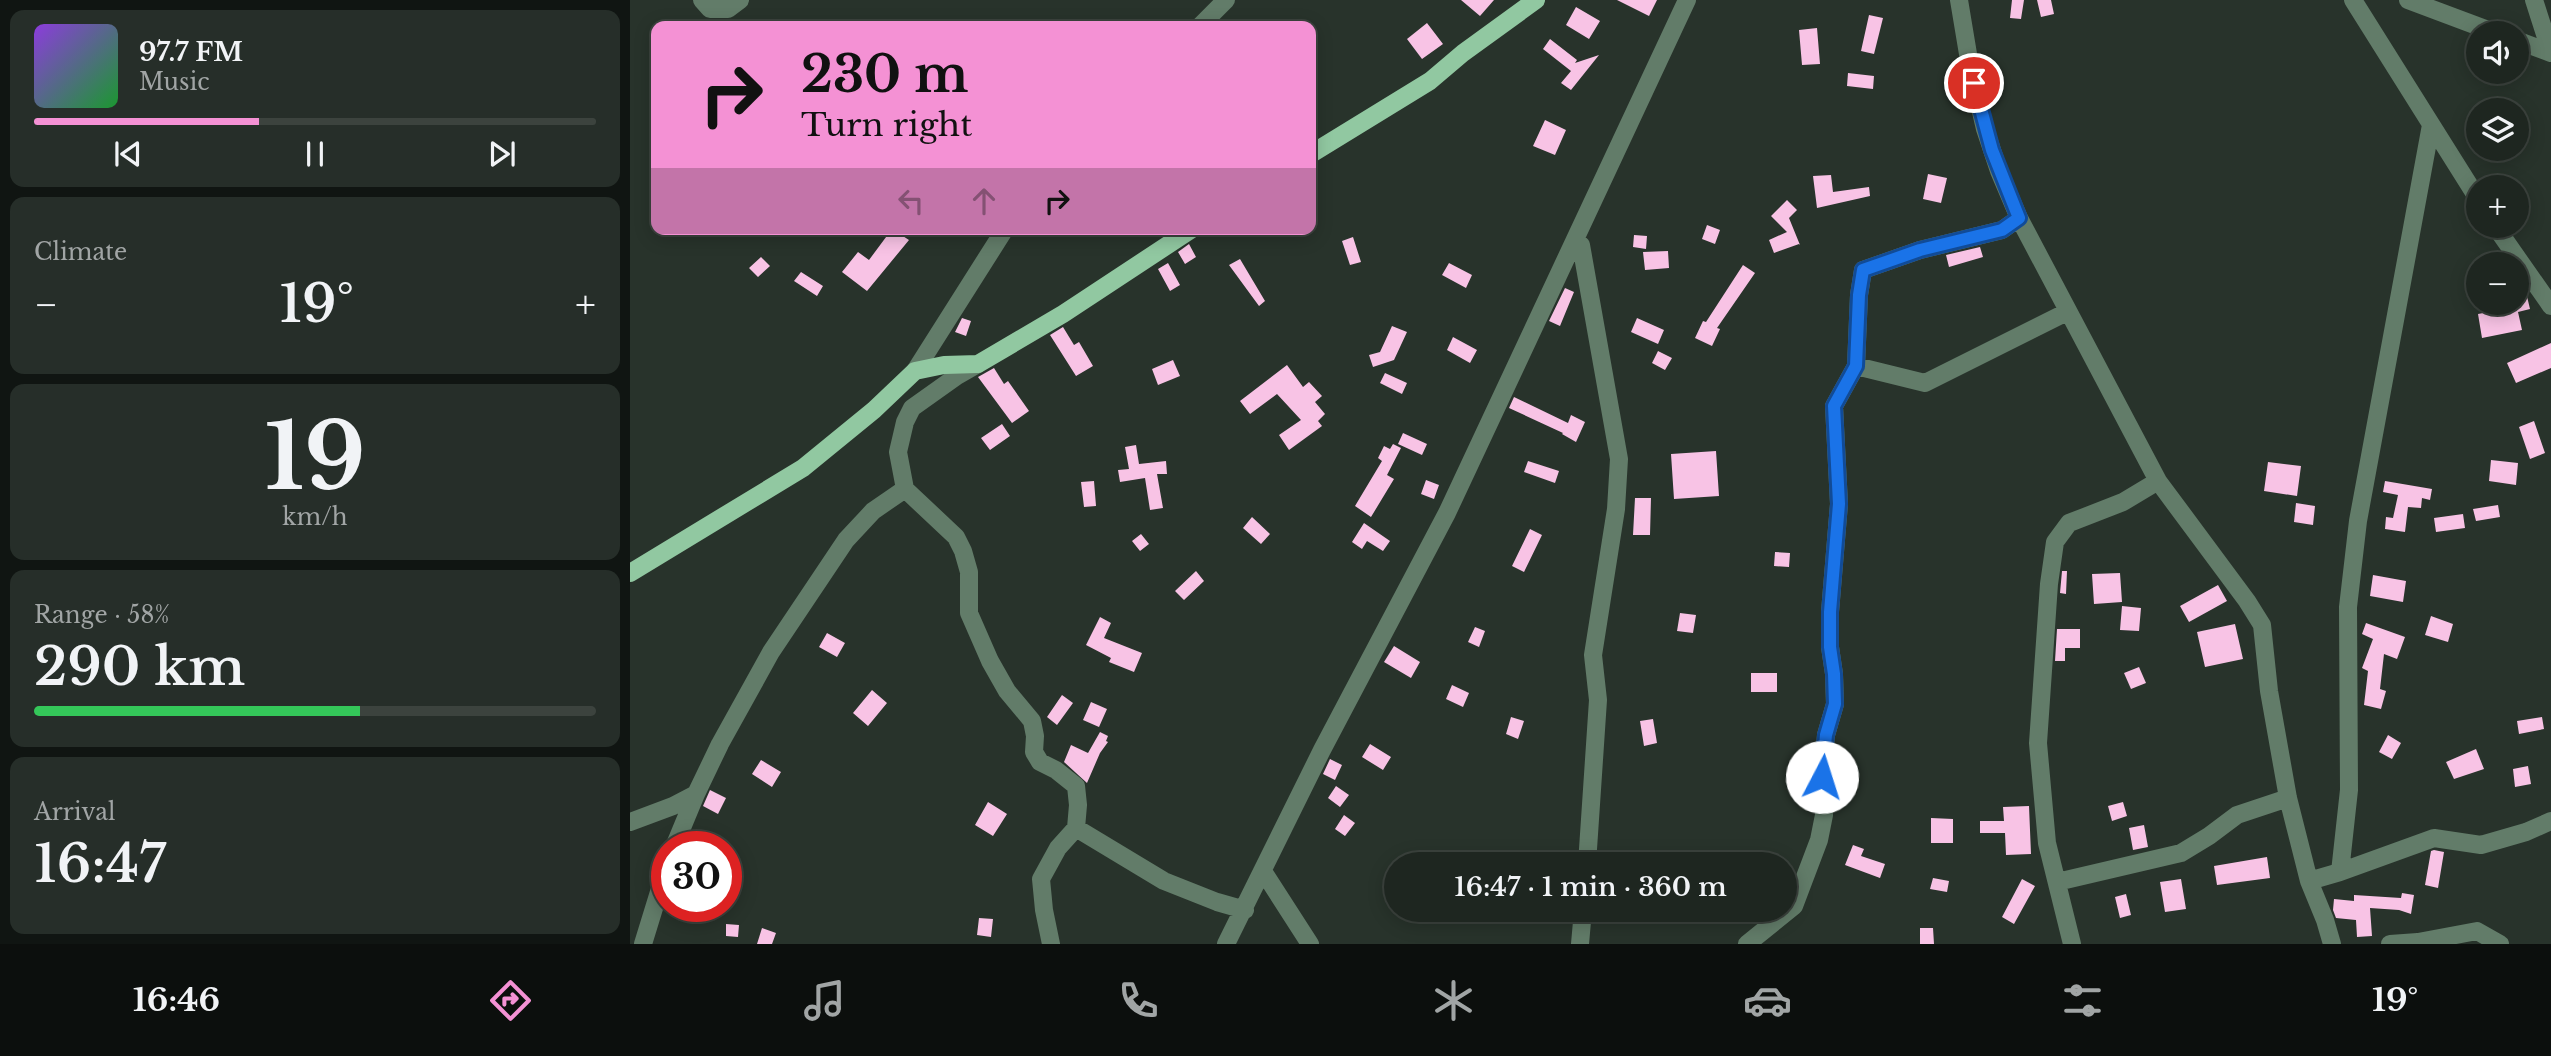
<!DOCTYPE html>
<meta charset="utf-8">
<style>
:root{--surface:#1e2620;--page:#262e29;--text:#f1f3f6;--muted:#a1a5a5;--line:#3c433e;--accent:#f491d4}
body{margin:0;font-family:"Libre Baskerville",serif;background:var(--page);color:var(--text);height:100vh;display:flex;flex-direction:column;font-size:26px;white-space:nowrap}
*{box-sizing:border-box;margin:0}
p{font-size:23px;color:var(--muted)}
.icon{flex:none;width:38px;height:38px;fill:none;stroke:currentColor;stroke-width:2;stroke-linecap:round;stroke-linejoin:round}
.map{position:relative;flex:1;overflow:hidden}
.panel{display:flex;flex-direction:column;gap:10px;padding:10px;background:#101512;width:630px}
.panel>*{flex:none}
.hud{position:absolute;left:21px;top:21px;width:665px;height:214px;border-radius:14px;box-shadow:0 4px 18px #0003,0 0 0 2px var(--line);background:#f491d4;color:#111;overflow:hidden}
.buttons{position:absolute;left:1836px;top:21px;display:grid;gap:14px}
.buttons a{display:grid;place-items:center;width:63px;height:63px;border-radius:50%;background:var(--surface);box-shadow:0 4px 18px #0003,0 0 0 2px var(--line);font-size:35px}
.speed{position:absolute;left:21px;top:831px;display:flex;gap:14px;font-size:35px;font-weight:700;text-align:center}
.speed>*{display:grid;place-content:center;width:91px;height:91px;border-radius:50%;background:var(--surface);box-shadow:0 4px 18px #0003,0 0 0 2px var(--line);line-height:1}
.speed .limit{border:10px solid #d22;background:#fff;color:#111}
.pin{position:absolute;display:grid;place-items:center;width:60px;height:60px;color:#fff;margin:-30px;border:4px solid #fff;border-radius:50%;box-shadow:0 2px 7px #0007}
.me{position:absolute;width:77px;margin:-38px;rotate:5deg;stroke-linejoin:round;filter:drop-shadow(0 0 5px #0008)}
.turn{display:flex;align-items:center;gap:24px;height:147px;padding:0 35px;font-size:32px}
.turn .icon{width:91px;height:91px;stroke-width:2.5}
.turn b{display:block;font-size:49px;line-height:60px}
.lanes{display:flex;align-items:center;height:66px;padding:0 35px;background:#0003;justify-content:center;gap:35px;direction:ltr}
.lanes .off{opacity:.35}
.big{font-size:52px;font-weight:600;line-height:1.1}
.panel .card{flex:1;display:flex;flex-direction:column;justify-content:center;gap:10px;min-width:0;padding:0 24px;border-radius:14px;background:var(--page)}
.panel .dial{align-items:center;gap:0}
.dial b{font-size:91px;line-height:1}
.song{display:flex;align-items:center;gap:21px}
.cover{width:84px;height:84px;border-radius:10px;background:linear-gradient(135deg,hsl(270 70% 55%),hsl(130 70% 35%))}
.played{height:7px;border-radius:4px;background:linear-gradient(90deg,var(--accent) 40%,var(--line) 40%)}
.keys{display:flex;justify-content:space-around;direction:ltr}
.heat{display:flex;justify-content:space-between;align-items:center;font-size:38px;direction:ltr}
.charge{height:10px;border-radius:5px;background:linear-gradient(90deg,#34c759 58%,var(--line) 0)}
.trip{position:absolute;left:754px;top:852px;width:413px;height:70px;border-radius:35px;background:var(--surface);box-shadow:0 4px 18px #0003,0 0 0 2px var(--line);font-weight:600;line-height:70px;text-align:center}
.dock{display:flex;height:112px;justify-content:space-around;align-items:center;background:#0c0f0d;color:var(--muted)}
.dock .icon{width:49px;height:49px}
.dock .active{color:var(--accent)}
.dock b{font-size:32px;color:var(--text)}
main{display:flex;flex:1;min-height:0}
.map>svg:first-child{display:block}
</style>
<main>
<section class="panel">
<div class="card">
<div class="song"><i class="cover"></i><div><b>97.7 FM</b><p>Music</p></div></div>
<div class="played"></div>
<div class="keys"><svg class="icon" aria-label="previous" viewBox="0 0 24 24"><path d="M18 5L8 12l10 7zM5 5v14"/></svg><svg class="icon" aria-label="pause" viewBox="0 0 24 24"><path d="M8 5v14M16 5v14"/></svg><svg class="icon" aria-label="next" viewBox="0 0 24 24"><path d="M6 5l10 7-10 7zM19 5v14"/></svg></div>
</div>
<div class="card"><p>Climate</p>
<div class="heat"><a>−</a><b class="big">19°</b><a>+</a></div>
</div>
<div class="card dial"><b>19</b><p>km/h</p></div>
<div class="card"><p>Range · 58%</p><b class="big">290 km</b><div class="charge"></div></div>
<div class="card"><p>Arrival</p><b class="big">16:47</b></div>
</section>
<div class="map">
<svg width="1921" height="944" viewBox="0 0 1921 944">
<rect width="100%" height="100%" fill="#28332b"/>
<path fill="#f8c3e5" d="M831,0H864L850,16Z
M987,0H1027L1019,16Z
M1382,0H1394L1391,19L1380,18Z
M1407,0H1421L1424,14L1411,17Z
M946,7L970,21L959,39L936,25Z
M1239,15L1253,18L1244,54L1231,51Z
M797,23L813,44L792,59L777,39Z
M1187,28L1190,64L1172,65L1169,30Z
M920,39L947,60L945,63L969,55L941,90L931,83L941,71L913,49Z
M1218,73L1244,76L1243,89L1217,86Z
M915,120L936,130L925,155L903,146Z
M1298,174L1317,178L1311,203L1293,199Z
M1201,175L1203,192L1239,187L1240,196L1187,208L1183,176Z
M1157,200L1167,210L1159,218L1170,245L1169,244L1144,253L1139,240L1157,232L1141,216Z
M1077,225L1090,230L1085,244L1072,239Z
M262,229L279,240L237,291L212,272L228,252L239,260Z
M1004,235L1017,236L1016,249L1003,247Z
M723,237L731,262L720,265L712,241Z
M559,244L566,257L555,264L548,252Z
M1350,247L1353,257L1319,267L1316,255Z
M1038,251L1039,268L1015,270L1013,252Z
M131,257L140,266L128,277L119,268Z
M610,259L635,301L629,306L599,265Z
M538,263L550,285L540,291L528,269Z
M819,263L842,275L836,288L812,275Z
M1113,265L1125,273L1087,328L1090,329L1082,346L1065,338L1073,321L1076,322Z
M171,272L193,286L187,296L164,281Z
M1886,277L1895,288L1900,309L1888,312L1892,330L1852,338L1848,314L1864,311L1862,303H1885L1886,308Z
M935,288L944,292L930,326L919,321Z
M332,318L341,321L336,336L325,332Z
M1007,318L1034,330L1028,344L1001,332Z
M762,326L777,332L764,360L743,367L739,355L750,352Z
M433,327L444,345L449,342L463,366L446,376L420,335Z
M823,337L847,350L840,363L817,350Z
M1921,343V368L1886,383L1877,363Z
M1028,351L1042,358L1035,370L1022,363Z
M543,360L550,376L528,385L522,369Z
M657,365L673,387L679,382L692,396L685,402L695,414L688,421L692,426L659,450L649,435L671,420L647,394L620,414L610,401Z
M364,368L374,384L378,381L399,411L382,423L348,377Z
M755,373L777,383L772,394L750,383Z
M884,397L938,423L941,415L955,422L946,442L932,434L933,433L879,408Z
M1904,421L1915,453L1900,459L1889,427Z
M372,424L380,436L360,450L351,438Z
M773,433L797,444L792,455L768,444Z
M763,444L771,448L757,475L764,479L741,517L725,506L752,461L748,458L754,446L760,449Z
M506,445L509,464L536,461L537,474H527L533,508L520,510L515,478L490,482L488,470L499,469L495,447Z
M1086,451L1089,496L1044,499L1041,454Z
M1861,460L1888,463L1886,485L1859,481Z
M898,461L929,471L925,483L894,472Z
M1638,462L1671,466L1667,496L1634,491Z
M796,480L809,485L804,499L791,494Z
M464,481L466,506L454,507L451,482Z
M1755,481L1802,489L1800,500L1792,498L1791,508L1778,507L1775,532L1755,529L1756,517L1763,518L1768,495L1753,492Z
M1005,498H1021L1020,535H1003Z
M1666,503L1685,506L1683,525L1664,522Z
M1868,505L1870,517L1846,521L1843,509Z
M1833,514L1835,528L1806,532L1804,518Z
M622,517L640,534L631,544L613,528Z
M734,523L760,541L753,551L737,541L732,549L722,542Z
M900,529L912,535L894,572L882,566Z
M511,534L519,544L510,551L502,541Z
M1145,552L1160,553L1159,567L1144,566Z
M566,571L574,581L554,600L545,591Z
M1432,571H1437L1436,594L1430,593Z
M1490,573L1492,602L1464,604L1462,574Z
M1743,575L1776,581L1773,602L1740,596Z
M1588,585L1597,601L1559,622L1550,606Z
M1492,606L1511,608L1509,631L1490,630Z
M1050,613L1066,615L1063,633L1047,631Z
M1801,616L1823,624L1818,642L1795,635Z
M470,617L481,623L474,638L512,653L504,672L479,662L481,658L456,645Z
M1736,623L1775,637L1767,659L1754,654L1750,689L1756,691L1751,709L1734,705L1738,671L1732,668L1743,639L1732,634Z
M1605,624L1613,659L1575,667L1567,632Z
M845,627L855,631L849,647L838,642Z
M1427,629H1450V648H1435V661H1425Z
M197,633L215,643L207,657L189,647Z
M764,646L790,662L781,678L754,662Z
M1509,667L1516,683L1501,689L1494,673Z
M1121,673H1147V692H1121Z
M822,685L839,693L833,707L816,699Z
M242,690L257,703L238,726L223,713Z
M432,695L443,703L427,725L417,717Z
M461,702L477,709L469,727L453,720Z
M881,717L894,721L888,739L876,734Z
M1912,717L1914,729L1889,734L1887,721Z
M1023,719L1027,743L1014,746L1010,721Z
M470,732L478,736L476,741L478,742L470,753L457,783L434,762L441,745L458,753Z
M1758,735L1771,743L1762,759L1749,752Z
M740,744L761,757L753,770L732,757Z
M1846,749L1854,769L1824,779L1816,762Z
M700,759L712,765L705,780L693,774Z
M131,760L151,772L142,787L122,774Z
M1898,766L1901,784L1885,787L1883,769Z
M706,786L719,795L710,807L698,798Z
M80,790L96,798L88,814L73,806Z
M358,802L377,814L363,836L345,825Z
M1493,802L1497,816L1482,821L1478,806Z
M1399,806L1401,854L1376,855L1375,833H1350V821H1374L1373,807Z
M714,815L725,823L715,836L705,829Z
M1301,818L1323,819V843H1301Z
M1514,825L1518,847L1503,850L1499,828Z
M1223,845L1234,849L1231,856L1255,864L1250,878L1215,865Z
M1804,850L1814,852L1808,888L1795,885L1801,851Z
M1637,857L1640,878L1587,885L1584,866Z
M1303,878L1319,881L1317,892L1300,889Z
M1392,879L1405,886L1384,924L1372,917Z
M1551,879L1556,909L1535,912L1530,882Z
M1772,893L1784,895L1781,914L1769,910L1740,908L1742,936L1727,937L1726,920L1706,918L1703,910L1704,899L1724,901V895L1771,898Z
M1496,894L1501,915L1490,918L1485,897Z
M349,918L363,919L361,937L347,935Z
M96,924L109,925L108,937L96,936Z
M132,928L146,933L142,944H127Z
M1290,928H1303L1304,944H1290Z"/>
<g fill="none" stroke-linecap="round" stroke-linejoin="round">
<path stroke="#627c69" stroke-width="18" d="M72,0L80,9H98L110,0
M1329,0L1339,60L1355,129L1369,171L1389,218L1528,481L1617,601L1632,625L1639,691L1658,798L1679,881L1695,920L1702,944
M1723,0L1848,199
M1778,0L1866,33
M1904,0L1921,53
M570,26L596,0
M1886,40L1921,53
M1865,226L1921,306
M945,242L951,245L989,459L986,509L963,655L968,700L957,864
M348,364L327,376L282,408L275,422L268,452L275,489L326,537L333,551L339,572V613L360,661L377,691L402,721L405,736L404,752L410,762L426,770L446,786L448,805L446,828L534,881L587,902L615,910
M1226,366L1295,383L1437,312
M285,371L375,229
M0,822L43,806L66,794
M44,847L66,794L90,744L141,652L216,540L243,511L275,489
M633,871L680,944
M1710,872L1804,838L1851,845L1896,832L1921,821
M1679,881L1710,872L1719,790L1718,607L1728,521L1801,125
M1427,882L1551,853L1579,836L1607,815L1658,798
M13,944L37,866
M421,944L414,910L411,879L428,848L446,828
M596,944L692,750L817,513L1057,0
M950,944L953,910
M1117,944L1164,906L1189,840L1194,815L1192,777L1196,735L1205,704L1204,674L1200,647V612L1209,504L1204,406L1226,366L1229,295L1233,270L1290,250L1372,230L1389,218
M1442,944L1417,843L1408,743L1419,584L1425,542L1439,523L1493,502L1528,481
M1760,944L1788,942L1847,931L1870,944"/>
<path stroke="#91c8a1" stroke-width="18" d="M681,154L800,81L833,53L906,0
M0,573L173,468L244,410L285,371L314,365L348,364L433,314L562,229"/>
</g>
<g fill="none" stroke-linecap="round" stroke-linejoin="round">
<defs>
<path id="route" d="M1192,777L1196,735L1205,704L1204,674L1200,647V612L1209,504L1204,406L1226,366L1229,295L1233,270L1290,250L1372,230L1389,218L1362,150L1344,83"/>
</defs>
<use href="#route" stroke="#114b97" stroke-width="18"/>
<use href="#route" stroke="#1a73e8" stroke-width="12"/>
</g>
</svg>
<div class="buttons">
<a><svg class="icon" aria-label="sound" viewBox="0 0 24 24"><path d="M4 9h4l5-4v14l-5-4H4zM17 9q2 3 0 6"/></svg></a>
<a><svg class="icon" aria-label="layers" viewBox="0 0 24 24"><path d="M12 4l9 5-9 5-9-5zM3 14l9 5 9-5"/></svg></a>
<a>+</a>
<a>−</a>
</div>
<div class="speed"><div class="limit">30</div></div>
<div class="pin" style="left:1344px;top:83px;background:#d93025"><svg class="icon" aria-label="arrive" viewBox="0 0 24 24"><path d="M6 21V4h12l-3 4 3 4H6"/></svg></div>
<svg class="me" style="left:1192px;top:777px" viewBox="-20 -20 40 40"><circle r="19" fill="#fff"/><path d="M0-13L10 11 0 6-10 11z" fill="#1a73e8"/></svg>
<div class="trip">16:47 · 1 min · 360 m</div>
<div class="hud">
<div class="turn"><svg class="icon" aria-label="right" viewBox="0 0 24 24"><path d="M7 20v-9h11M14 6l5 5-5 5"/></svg><div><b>230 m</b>Turn right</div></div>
<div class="lanes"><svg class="icon off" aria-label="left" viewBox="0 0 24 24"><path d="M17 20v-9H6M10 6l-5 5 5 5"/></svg><svg class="icon off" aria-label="ahead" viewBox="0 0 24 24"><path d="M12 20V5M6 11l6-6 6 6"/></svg><svg class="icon" aria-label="right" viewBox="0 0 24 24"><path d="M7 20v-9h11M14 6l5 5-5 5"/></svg></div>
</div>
</div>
</main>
<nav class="dock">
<b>16:46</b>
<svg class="icon active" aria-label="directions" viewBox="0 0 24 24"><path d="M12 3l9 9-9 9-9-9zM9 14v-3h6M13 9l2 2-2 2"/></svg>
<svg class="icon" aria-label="music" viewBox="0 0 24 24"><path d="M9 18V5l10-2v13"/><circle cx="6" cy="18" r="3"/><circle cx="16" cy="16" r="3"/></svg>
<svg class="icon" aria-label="phone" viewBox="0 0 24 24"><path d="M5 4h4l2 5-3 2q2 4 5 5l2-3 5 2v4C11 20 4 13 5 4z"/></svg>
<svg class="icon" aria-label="climate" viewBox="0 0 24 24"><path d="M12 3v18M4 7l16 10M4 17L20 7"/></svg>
<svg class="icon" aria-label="car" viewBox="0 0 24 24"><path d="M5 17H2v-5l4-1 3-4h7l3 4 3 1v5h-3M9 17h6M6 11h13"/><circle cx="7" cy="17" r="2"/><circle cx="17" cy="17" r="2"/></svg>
<svg class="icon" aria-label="filters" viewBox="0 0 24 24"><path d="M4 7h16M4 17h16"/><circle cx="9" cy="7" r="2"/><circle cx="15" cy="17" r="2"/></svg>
<b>19°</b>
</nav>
